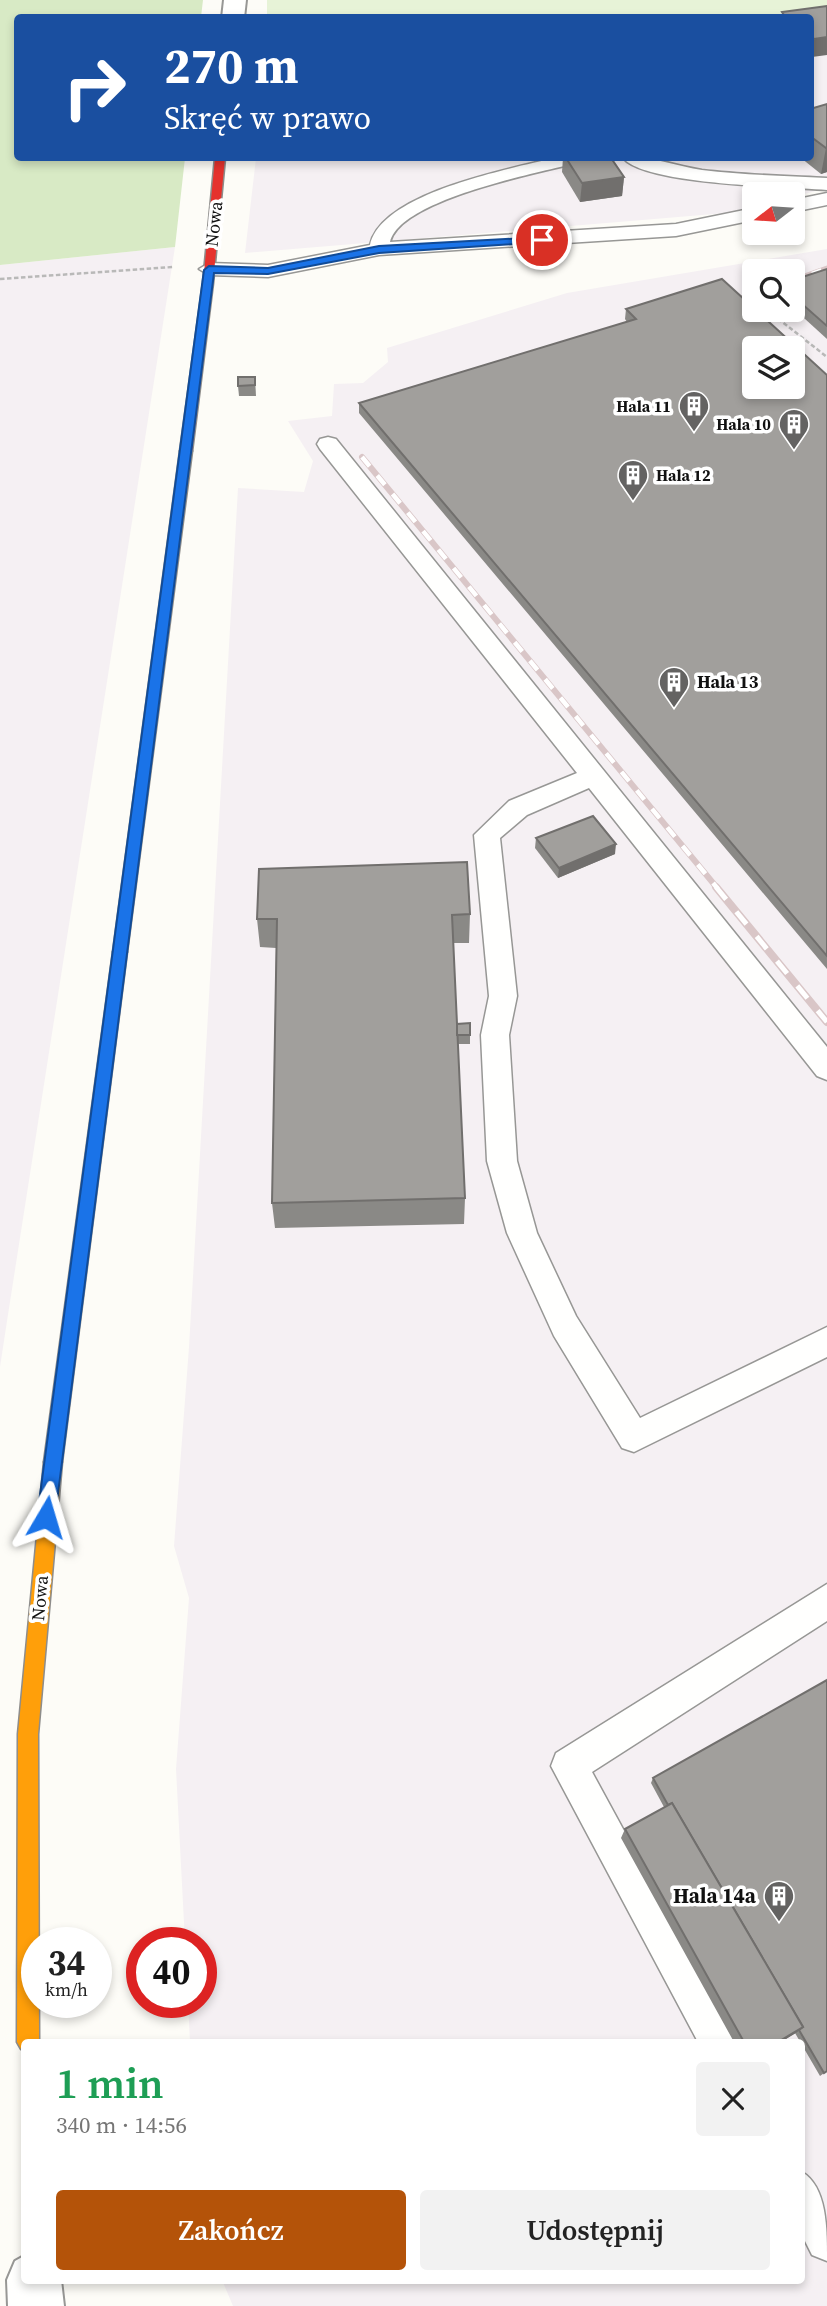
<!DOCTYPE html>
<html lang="pl">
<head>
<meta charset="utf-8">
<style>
	body { margin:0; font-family:"Source Serif 4",serif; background:#f2f2f2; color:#222; height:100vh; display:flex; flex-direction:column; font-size:26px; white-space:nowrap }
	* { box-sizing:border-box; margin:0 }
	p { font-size:23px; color:#767676 }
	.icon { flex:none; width:38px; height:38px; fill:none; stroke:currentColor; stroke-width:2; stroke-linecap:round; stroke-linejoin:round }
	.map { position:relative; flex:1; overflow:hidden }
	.drawer { position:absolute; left:21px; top:2039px; width:784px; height:245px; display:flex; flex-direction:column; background:#fff; border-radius:7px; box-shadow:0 4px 10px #0003 }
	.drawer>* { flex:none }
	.banner { position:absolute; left:14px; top:14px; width:800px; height:147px; border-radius:7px; box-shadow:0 4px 10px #0003; background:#1a4fa0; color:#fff; overflow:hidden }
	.needle { width:46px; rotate:253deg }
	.buttons { position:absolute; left:742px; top:182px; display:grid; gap:14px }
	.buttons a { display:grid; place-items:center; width:63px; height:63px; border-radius:7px; background:#fff; box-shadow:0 4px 10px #0003; font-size:35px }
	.speed { position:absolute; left:21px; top:1927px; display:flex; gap:14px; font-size:35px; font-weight:700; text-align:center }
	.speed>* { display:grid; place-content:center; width:91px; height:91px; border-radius:50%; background:#fff; box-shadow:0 4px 10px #0003; line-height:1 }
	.speed small { font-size:18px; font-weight:400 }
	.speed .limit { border:10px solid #d22; background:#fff; color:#111 }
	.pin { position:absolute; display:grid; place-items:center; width:60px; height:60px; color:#fff; margin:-30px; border:4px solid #fff; border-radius:50%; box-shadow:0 2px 7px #0007 }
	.me { position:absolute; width:77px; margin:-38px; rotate:7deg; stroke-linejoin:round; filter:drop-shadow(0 0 5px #0008) }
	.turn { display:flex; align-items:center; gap:24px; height:147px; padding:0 35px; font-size:32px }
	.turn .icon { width:91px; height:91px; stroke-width:2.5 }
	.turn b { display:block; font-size:49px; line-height:60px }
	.round { display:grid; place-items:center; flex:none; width:74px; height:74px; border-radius:7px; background:#f2f2f2 }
	.head { display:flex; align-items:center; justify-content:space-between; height:119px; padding:0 35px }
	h1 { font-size:42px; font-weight:600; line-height:52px; color:#1e9e55 }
	.primary-button { display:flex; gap:14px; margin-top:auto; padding:14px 35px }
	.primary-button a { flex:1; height:80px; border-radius:7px; background:#b45309; color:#fff; font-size:28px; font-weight:600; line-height:80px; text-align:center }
	.primary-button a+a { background:#f2f2f2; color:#222 }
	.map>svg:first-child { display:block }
	.industrial { fill:#f5f0f3; fill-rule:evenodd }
	.green { fill:#e7f3d7 }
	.forest { fill:#d8eac5 }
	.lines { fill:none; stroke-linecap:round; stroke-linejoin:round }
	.lane-casing { stroke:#979795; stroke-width:3 }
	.street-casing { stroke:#979795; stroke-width:4 }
	.fast-casing { stroke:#8e8d8b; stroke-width:3 }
	.slow-casing { stroke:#8e8d8b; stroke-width:3 }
	.jam-casing { stroke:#8e8d8b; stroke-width:3 }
	.path { stroke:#b9b9b8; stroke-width:2.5; stroke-dasharray:4.5 2.5; stroke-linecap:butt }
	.lane { fill:#fffffe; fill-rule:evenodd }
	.street { fill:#fffffe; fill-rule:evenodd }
	.fast { fill:#30b455; fill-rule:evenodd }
	.slow { fill:#ff9f0a; fill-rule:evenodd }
	.jam { fill:#e5322d; fill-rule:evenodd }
	.rail-far2-casing { stroke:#d9c6c7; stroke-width:5 }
	.rail-far1-casing { stroke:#d9c6c7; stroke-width:6 }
	.rail-casing { stroke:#d9c6c7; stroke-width:8 }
	.rail-far2 { stroke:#fff; stroke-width:3.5; stroke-dasharray:10; stroke-linecap:butt }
	.rail-far1 { stroke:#fff; stroke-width:4.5; stroke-dasharray:12; stroke-linecap:butt }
	.rail { stroke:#fff; stroke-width:5; stroke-dasharray:16; stroke-linecap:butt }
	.wall { fill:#8a8986 }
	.shaded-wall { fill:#716f6d }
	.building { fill:#a19f9c; stroke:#716f6d; stroke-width:2; fill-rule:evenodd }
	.route { fill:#1a73e8; stroke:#114b97; stroke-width:2 }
	.labels { text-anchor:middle; stroke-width:7; stroke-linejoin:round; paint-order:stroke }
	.far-poi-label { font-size:16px; font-weight:bold; fill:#111; stroke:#fff; text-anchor:end }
	.street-label { font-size:18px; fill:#111; stroke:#fff }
	.poi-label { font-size:18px; font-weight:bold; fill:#111; stroke:#fff; text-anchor:start }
	.near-poi-label { font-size:21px; font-weight:bold; fill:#111; stroke:#fff; text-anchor:end }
</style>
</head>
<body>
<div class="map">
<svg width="827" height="2306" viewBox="0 0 827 2306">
	<rect width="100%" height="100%" fill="#fdfcf7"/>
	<g class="industrial">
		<path d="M827,8V188L793,197V194H754V207L726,213L245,253L256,158H810V18L746,17Z"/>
		<path d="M175,247L7,1321L0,1367V265Z"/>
		<path d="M827,249V2306H233L222,2280H802V2042H190L188,2002H201V1942H185L176,1769L189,1598L174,1546L189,1347L238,488L304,492L313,461L288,421L332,416L334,384L363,383L388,362L387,348L567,293ZM754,271H793V310H754ZM754,348H793V387H754Z"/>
	</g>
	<path class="green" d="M267,0H827V8L746,18L267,17Z"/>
	<path class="forest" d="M0,0H203L201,17L18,18V158H185L175,247L0,265Z"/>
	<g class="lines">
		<g class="lane-casing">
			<g id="lane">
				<path d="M554,158H584L582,162C541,172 400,199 390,242L676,224L754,208V220L676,236L379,255L268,277L209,275L199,269L209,263L268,265L370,245C381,193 509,169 554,158Z"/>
				<path d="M623,158C650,155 675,166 702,170C744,175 786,176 827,178V190C789,187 645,185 623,158Z"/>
				<path d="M827,193V205L793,212V200Z"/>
				<path d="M328,437L336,439L827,1047V1080L817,1076L589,788L527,815L500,838L517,996L509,1035L517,1161L537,1233L576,1316L640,1418L827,1327V1357L634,1452L622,1448L554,1336L507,1233L487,1161L481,1035L489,996L474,835L509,801L577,773L320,449L317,444L320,439Z"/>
				<path d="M827,1584V1621L592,1772L739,2042H698L551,1766L556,1753Z"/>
				<path d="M802,2172C827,2187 827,2228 827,2261L812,2255L802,2235Z"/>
			</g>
		</g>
		<g class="street-casing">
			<g id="street">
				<path d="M224,0H246L244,18H222Z"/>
				<path d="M24,2256V2280H61L64,2306H8L7,2280L15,2261Z"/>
			</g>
		</g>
		<g class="fast-casing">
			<path id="fast" d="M120,946L127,952L62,1462L59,1468L53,1470L47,1468L44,1462L113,952Z"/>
		</g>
		<g class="slow-casing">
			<g id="slow">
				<path d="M186,447L192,451L127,952L120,958L113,952L180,451Z"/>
				<path d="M53,1454L59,1456L62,1462L38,1734L39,2042H24V2051L21,2049L17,2042L18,1734L44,1462L47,1456Z"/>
			</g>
		</g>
		<g class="jam-casing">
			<path id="jam" d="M215,158H225L213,283L192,451L186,455L180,451L203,283Z"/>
		</g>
		<g class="path">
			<path d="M0,279L173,267"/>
			<path d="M767,310L827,357"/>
		</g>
		<use href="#lane" class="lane"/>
		<use href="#street" class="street"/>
		<use href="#fast" class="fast"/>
		<use href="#slow" class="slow"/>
		<use href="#jam" class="jam"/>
		<g class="rail-far2-casing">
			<g id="rail-far2">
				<path d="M793,280L827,268"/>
				<path d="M725,305L754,293"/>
			</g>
		</g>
		<g class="rail-far1-casing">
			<path id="rail-far1" d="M362,457L718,889"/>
		</g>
		<g class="rail-casing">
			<path id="rail" d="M716,887L827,1022"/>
		</g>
		<use href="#rail-far2" class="rail-far2"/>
		<use href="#rail-far1" class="rail-far1"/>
		<use href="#rail" class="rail"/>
	</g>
	<g class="wall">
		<path d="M827,104V172L821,174L801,158H810V109Z"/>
		<path d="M563,158H611L624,177L622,196L580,202L562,172Z"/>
		<path d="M827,269V339L793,308V280Z"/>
		<path d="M626,309L827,375V969L359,413V403L627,322L625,319Z"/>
		<path d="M255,377L256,396H239L238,386Z"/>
		<path d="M536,838L615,854L558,878L535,848Z"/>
		<path d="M470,914L469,943H453L457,1024L470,1035V1044H458L465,1198L464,1224L275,1228L272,1203L276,948L260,947L257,919Z"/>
		<path d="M653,1778L827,2071L820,2076L795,2033L781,2042H734L621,1838L625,1829L664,1807L651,1783Z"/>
	</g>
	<g class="shaded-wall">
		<path d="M827,37V55L812,57L810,65V40Z"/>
		<path d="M826,148H827V172L821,174Z"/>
		<path d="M624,177L622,196L580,202L582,183Z"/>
		<path d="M616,844L615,854L558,878L559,868Z"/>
		<path d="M803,2027L796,2033L781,2042H778Z"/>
	</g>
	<g class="building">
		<path d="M827,6V37L814,39L810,35V18H786L782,12Z"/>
		<path d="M827,104V148H826L810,136V109Z"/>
		<path d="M566,158H611L624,177L582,183Z"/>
		<path d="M827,269V326L793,296V280Z"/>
		<path d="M722,279L827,375V956L359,403L636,319L626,309ZM754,348H793V387H754Z"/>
		<path d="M238,377H255V385L238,386Z"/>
		<path d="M593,816L616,844L559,868L536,838Z"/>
		<path d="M467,862L470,914L452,915L465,1198L272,1203L277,919H257L259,869Z"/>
		<path d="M470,1023V1035H457V1024Z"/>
		<path d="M827,1680V2071L824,2073L799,2030L803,2027L672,1803L668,1805L653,1778Z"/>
		<path d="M672,1803L803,2027L778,2042H744L625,1829Z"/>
	</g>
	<path class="route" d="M542,237L547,240L545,242L379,253L268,274L214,273L55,1517L53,1523L46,1526L40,1523L37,1517L204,270L209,266L268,268L379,246Z"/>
	<defs>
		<g id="building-pin" transform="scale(1.575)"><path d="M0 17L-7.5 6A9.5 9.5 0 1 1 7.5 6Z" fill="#646362" stroke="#fff"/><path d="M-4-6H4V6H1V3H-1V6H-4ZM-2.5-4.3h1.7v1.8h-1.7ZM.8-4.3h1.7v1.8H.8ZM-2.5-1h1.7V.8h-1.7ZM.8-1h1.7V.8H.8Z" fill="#fff"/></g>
	</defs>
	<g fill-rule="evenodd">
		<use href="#building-pin" x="694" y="406"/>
		<use href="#building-pin" x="794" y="424"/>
		<use href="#building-pin" x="633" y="475"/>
		<use href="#building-pin" x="674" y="682"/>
		<use href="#building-pin" x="779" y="1896"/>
	</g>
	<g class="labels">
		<g class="far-poi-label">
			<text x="671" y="412">Hala 11</text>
			<text x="771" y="430">Hala 10</text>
			<text x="656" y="481" text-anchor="start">Hala 12</text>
		</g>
		<g class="street-label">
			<text transform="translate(214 224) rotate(-84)" y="6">Nowa</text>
			<text transform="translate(40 1598) rotate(-85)" y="6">Nowa</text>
		</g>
		<g class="poi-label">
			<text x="697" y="688">Hala 13</text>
		</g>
		<g class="near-poi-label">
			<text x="756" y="1903">Hala 14a</text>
		</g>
	</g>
</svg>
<div class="buttons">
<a><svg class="needle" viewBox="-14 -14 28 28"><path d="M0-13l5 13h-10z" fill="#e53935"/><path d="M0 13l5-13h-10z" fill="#767676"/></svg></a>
<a><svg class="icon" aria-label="search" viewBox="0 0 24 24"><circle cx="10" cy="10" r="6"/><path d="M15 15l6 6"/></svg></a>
<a><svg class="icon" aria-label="layers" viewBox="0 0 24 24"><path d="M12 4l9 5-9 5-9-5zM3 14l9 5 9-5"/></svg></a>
</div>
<div class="speed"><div>34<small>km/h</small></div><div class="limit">40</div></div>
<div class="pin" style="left:542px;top:240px;background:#d93025"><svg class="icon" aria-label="arrive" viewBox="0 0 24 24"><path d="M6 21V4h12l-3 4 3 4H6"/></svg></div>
<svg class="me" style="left:46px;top:1517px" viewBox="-20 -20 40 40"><path d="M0-17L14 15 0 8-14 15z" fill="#1a73e8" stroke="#fff" stroke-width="4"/></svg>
<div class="banner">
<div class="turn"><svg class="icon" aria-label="right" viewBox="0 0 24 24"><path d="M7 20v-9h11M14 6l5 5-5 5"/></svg><div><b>270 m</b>Skręć w prawo</div></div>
</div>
<section class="drawer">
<div class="head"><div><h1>1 min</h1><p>340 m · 14:56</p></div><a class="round"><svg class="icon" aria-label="close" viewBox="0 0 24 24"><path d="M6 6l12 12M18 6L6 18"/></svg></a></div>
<div class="primary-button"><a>Zakończ</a><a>Udostępnij</a></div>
</section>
</div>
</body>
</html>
